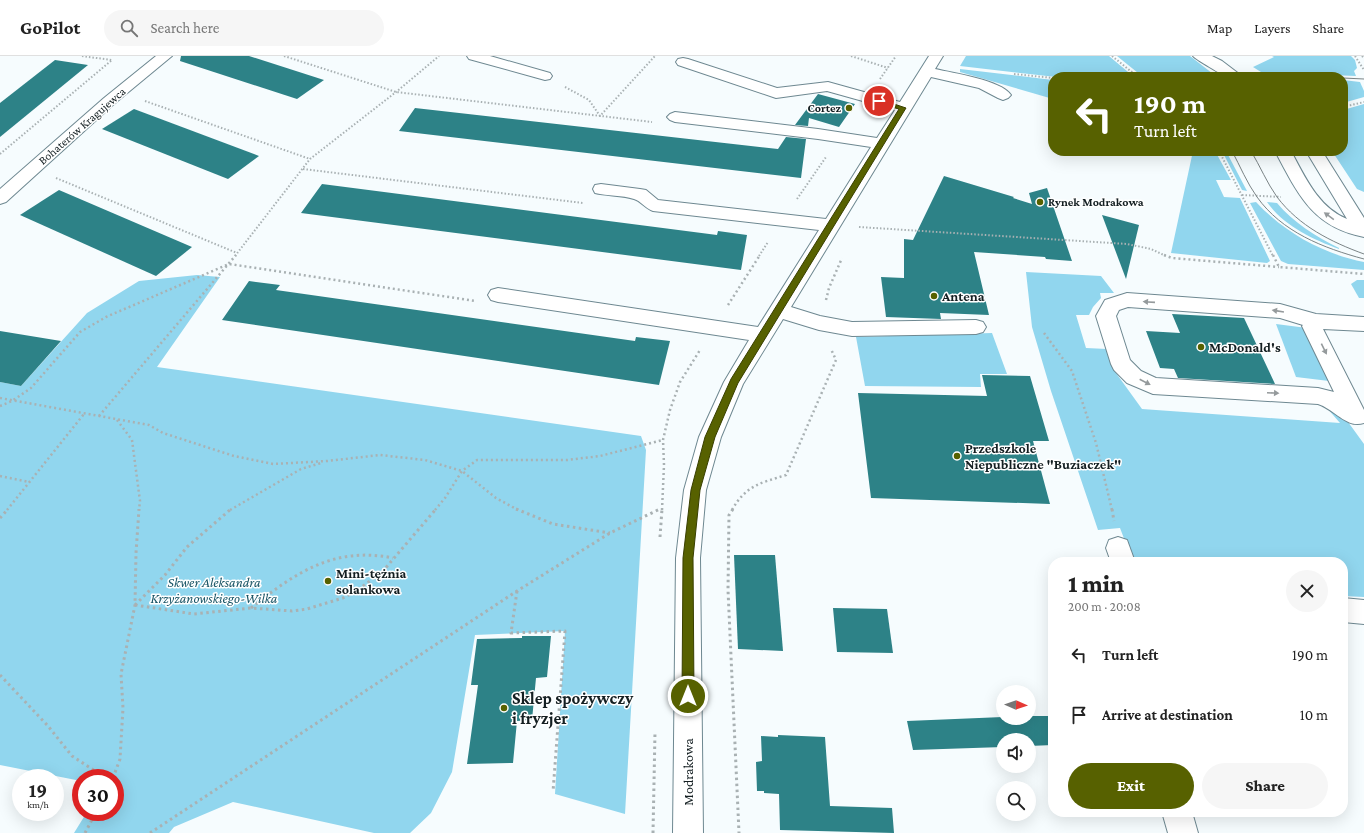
<!DOCTYPE html>
<html lang="en">
<head>
<meta charset="utf-8">
<style>
	body { margin:0; font-family:"Crimson Pro",serif; background:#f6f6f6; color:#222; height:100vh; display:flex; flex-direction:column; font-size:15px; white-space:nowrap }
	* { box-sizing:border-box; margin:0 }
	p { font-size:13px; color:#767676 }
	.icon { flex:none; width:22px; height:22px; fill:none; stroke:currentColor; stroke-width:2; stroke-linecap:round; stroke-linejoin:round }
	.map { position:relative; flex:1; overflow:hidden }
	.side { position:absolute; left:1048px; top:501px; width:300px; height:260px; display:flex; flex-direction:column; background:#fff; border-radius:16px; box-shadow:0 4px 16px #0002 }
	.side>* { flex:none }
	.banner { position:absolute; left:1048px; top:16px; width:300px; height:84px; border-radius:16px; box-shadow:0 4px 16px #0002; background:#576100; color:#fff; overflow:hidden }
	.needle { width:26px; rotate:92deg }
	.buttons { position:absolute; left:996px; top:629px; display:grid; gap:8px }
	.buttons a { display:grid; place-items:center; width:40px; height:40px; border-radius:50%; background:#fff; box-shadow:0 4px 16px #0002; font-size:20px }
	.speed { position:absolute; left:12px; top:713px; display:flex; gap:8px; font-size:20px; font-weight:700; text-align:center }
	.speed>* { display:grid; place-content:center; width:52px; height:52px; border-radius:50%; background:#fff; box-shadow:0 4px 16px #0002; line-height:1 }
	.speed small { font-size:10px; font-weight:400 }
	.speed .limit { border:6px solid #d22; background:#fff; color:#111 }
	.pin { position:absolute; display:grid; place-items:center; width:34px; height:34px; color:#fff; margin:-17px; border:2px solid #fff; border-radius:50%; box-shadow:0 1px 4px #0007 }
	.me { position:absolute; width:44px; margin:-22px; rotate:0deg; stroke-linejoin:round; filter:drop-shadow(0 0 3px #0008) }
	.turn { display:flex; align-items:center; gap:14px; height:84px; padding:0 20px; font-size:18px }
	.turn .icon { width:52px; height:52px; stroke-width:2.5 }
	.turn b { display:block; font-size:28px; line-height:34px }
	.round { display:grid; place-items:center; flex:none; width:42px; height:42px; border-radius:21px; background:#f6f6f6 }
	.head { display:flex; align-items:center; justify-content:space-between; height:68px; padding:0 20px }
	h1 { font-size:24px; font-weight:800; line-height:30px }
	.primary-button { display:flex; gap:8px; margin-top:auto; padding:8px 20px }
	.primary-button a { flex:1; height:46px; border-radius:24px; background:#576100; color:#fff; font-size:16px; font-weight:800; line-height:46px; text-align:center }
	.primary-button a+a { background:#f6f6f6; color:#222 }
	ul { padding:0; list-style:none }
	li { display:flex; align-items:center; gap:12px; height:60px; padding:0 20px }
	li div { flex:1 }
	li b { display:block; font-size:15px }
	li em { font-style:normal }
	header { display:flex; align-items:center; gap:24px; box-sizing:border-box; height:56px; padding:0 20px; background:#fff; border-bottom:1px solid #e0e0e0 }
	header strong { font-size:19px }
	nav { display:flex; gap:22px; margin-inline-start:auto; font-size:14px }
	.search { width:280px; height:36px; background:#f6f6f6; display:flex; align-items:center; gap:10px; box-sizing:border-box; padding:0 14px; border-radius:22px; color:#767676; font-size:15px }
	.map>svg:first-child { display:block }
	.green { fill:#91d6ee }
	.building { fill:#2d8287 }
	.lines { fill:none; stroke-linecap:round; stroke-linejoin:round }
	.minor-casing { stroke:#6e8891; stroke-width:2 }
	.path-far2 { stroke:#a9b1b3; stroke-width:2; stroke-dasharray:1.5 2; stroke-linecap:butt }
	.path-far1 { stroke:#a9b1b3; stroke-width:2.5; stroke-dasharray:2 3; stroke-linecap:butt }
	.path { stroke:#a9b1b3; stroke-width:3; stroke-dasharray:2.5 3.5; stroke-linecap:butt }
	.minor { fill:#fff; fill-rule:evenodd }
	.tram { stroke:#7b8486; stroke-width:1 }
	.oneway { fill:#959a9c }
	.route { fill:#576100; stroke:#393f00 }
	.poi-dot { fill:#576100; stroke:#fff; stroke-width:1.5 }
	.labels { text-anchor:middle; stroke-width:3; stroke-linejoin:round; paint-order:stroke }
	.far-poi-label { font-size:12px; font-weight:bold; fill:#141f22; stroke:#fff; text-anchor:end }
	.far-street-label { font-size:12px; fill:#141f22; stroke:#fff }
	.poi-label { font-size:14px; font-weight:bold; fill:#141f22; stroke:#fff; text-anchor:start }
	.park-label { font-size:14px; font-style:italic; fill:#185465; stroke:#fff }
	.street-label { font-size:14px; fill:#141f22; stroke:#fff }
	.near-poi-label { font-size:17px; font-weight:bold; fill:#141f22; stroke:#fff; text-anchor:start }
</style>
</head>
<body>
<header>
<strong>GoPilot</strong>
<div class="search"><svg class="icon" aria-label="search" viewBox="0 0 24 24"><circle cx="10" cy="10" r="6"/><path d="M15 15l6 6"/></svg>Search here</div>
<nav><a>Map</a><a>Layers</a><a>Share</a></nav>
</header>
<div class="map">
<svg width="1364" height="777" viewBox="0 0 1364 777">
	<rect width="100%" height="100%" fill="#f6fcfe"/>
	<g class="green">
		<path d="M966,0H1109L1134,21H1056L960,10Z"/>
		<path d="M1117,0H1190L1217,21H1143Z"/>
		<path d="M1272,0H1351L1355,4L1357,12L1354,15L1356,20L1261,16L1253,11L1274,1Z"/>
		<path d="M960,13L1053,24V43L960,16Z"/>
		<path d="M1343,24L1360,26L1364,35V41L1343,47Z"/>
		<path d="M1364,48V136L1357,133L1332,95H1343V54Z"/>
		<path d="M1193,95H1215L1231,124H1216L1224,141L1240,142L1270,205L1267,207L1171,197Z"/>
		<path d="M1222,95H1226L1247,135L1242,134Z"/>
		<path d="M1256,146C1285,177 1323,198 1364,206V214L1288,208L1281,205L1250,147Z"/>
		<path d="M1267,146L1277,147C1294,167 1315,180 1339,192V193C1312,183 1284,170 1267,146Z"/>
		<path d="M1026,216L1101,220L1114,237H1100L1101,242L1093,251L1089,259H1076L1086,292L1107,293L1116,317L1142,353L1340,367L1320,344L1343,359L1364,388V541L1343,540V506H1133L1120,472L1098,474L1051,335L1032,271Z"/>
		<path d="M197,219L220,221L157,311L641,380L646,394L625,758L555,738L565,575L475,579L452,716L431,757L410,777H374L233,746L174,771L169,777H74L87,756H115V722H81V725L0,709V326L21,330L87,257L139,225Z"/>
		<path d="M1357,224H1364V242H1359L1351,228Z"/>
		<path d="M1276,268L1307,272L1329,325L1296,321Z"/>
		<path d="M992,277L1007,318H980L981,331L865,330L856,281Z"/>
	</g>
	<g class="building">
		<path d="M181,0H249L324,24L297,43L180,5Z"/>
		<path d="M55,4L88,9L0,81V47Z"/>
		<path d="M818,38L855,48L839,71L809,62L808,70L795,69Z"/>
		<path d="M415,52L778,93L786,81L806,83L801,122L399,75Z"/>
		<path d="M134,53L259,100L228,123L102,73Z"/>
		<path d="M944,120L1014,141L1013,142L1032,148L1029,137L1047,132L1072,205L1046,203L1045,201L974,196L989,259L940,257L941,263L886,261L881,221L904,222V183L913,184Z"/>
		<path d="M322,128L717,179L718,175L747,179L741,214L301,157Z"/>
		<path d="M59,134L192,191L156,220L20,159Z"/>
		<path d="M1102,159L1139,169L1126,223Z"/>
		<path d="M249,225L280,229L276,234L635,285L636,281L670,285L659,329L222,264Z"/>
		<path d="M1172,258L1244,262L1275,328L1178,322L1174,313L1160,312L1146,275L1180,277Z"/>
		<path d="M0,275L61,285L21,330L0,326Z"/>
		<path d="M982,319L1030,320L1049,385H1033L1050,448L871,442L858,337L987,340Z"/>
		<path d="M734,499H775L783,595L738,593Z"/>
		<path d="M833,552L887,553L893,597L837,596Z"/>
		<path d="M522,580H551L547,621L536,622L532,664L517,665L513,707L467,708L478,629H471L477,583L522,582Z"/>
		<path d="M1029,660H1053V689L1029,690V684H1003V691L913,694L907,665L1003,661L1029,662Z"/>
		<path d="M778,679L825,681L830,750L892,752L894,777L780,774L779,738L764,737V735H757L756,706L762,705L761,680L778,681Z"/>
	</g>
	<g class="lines">
		<g class="minor-casing">
			<g id="minor">
				<path d="M156,0H172L114,48L6,146L0,148V133L104,42Z"/>
				<path d="M467,0H490L550,17L552,20L550,23L545,24L469,3Z"/>
				<path d="M929,0H943L935,13C953,17 1001,24 1011,39L1008,42L1003,44L998,42L979,32L931,21L791,251L820,260L852,266L976,264L983,266L986,271L983,276L976,278L852,280L819,274L783,263L743,328L721,381L706,434L700,502L703,777H673L676,502L684,434L699,381L724,326L749,284L498,246L491,244L488,239L491,234L498,232L758,271L819,174L653,155C645,152 641,145 634,143C622,139 608,140 595,137L593,133L595,129L601,128L640,133L646,134L658,144L826,163L871,91L818,83L675,66L670,64L667,61L670,58L675,56L818,73L877,82L895,54L827,35L776,42L678,9L676,6L678,3L683,2L688,3L777,32L828,26L900,46Z"/>
				<path d="M1193,0H1212L1222,5L1243,21C1238,21 1232,22 1228,21C1225,21 1194,2 1193,0Z"/>
				<path d="M1275,95H1291C1305,121 1318,151 1347,163L1306,95H1322L1364,162V181C1312,171 1298,138 1275,95Z"/>
				<path d="M1127,237L1280,248L1316,258L1364,261V275L1323,273L1364,354V367C1347,373 1334,353 1318,348L1153,338L1127,327L1114,314L1111,308L1096,260L1105,244ZM1128,251L1280,262L1303,269L1302,270L1334,336L1318,332L1156,322L1141,315L1130,304L1116,260L1119,254Z"/>
				<path d="M1118,481L1127,484L1135,506H1111L1106,492L1109,484Z"/>
				<path d="M1343,542L1364,544V568L1343,566Z"/>
				<path d="M1162,756H1192L1198,777H1168Z"/>
			</g>
		</g>
		<g class="path-far2">
			<path d="M284,0L396,36L652,66"/>
			<path d="M851,0L888,12"/>
			<path d="M1112,0L1138,21"/>
			<path d="M1355,0L1364,14"/>
			<path d="M1362,0L1364,2"/>
			<path d="M1014,18L1053,22"/>
			<path d="M880,23L896,0"/>
			<path d="M565,31L589,44L600,60L655,0"/>
			<path d="M145,45L310,103"/>
			<path d="M1343,51L1364,46"/>
			<path d="M1219,95L1273,200"/>
			<path d="M0,98L112,4L81,0"/>
			<path d="M303,113L583,147"/>
			<path d="M56,122L237,197"/>
			<path d="M1242,139L1281,141"/>
			<path d="M797,143L826,101"/>
			<path d="M859,171L1127,188L1151,193L1166,200"/>
			<path d="M235,200L310,103L396,36L439,0"/>
			<path d="M759,200L768,186"/>
		</g>
		<g class="path-far1">
			<path d="M1164,199L1172,202L1279,211"/>
			<path d="M1273,199L1279,211L1364,218"/>
			<path d="M826,244L829,232L842,202"/>
			<path d="M728,249L760,199"/>
			<path d="M1044,277L1072,315L1096,387L1112,454"/>
			<path d="M0,342L149,369L163,377L234,400L273,408L327,405L380,399L425,404L462,415L496,442L518,454"/>
			<path d="M0,350L12,345L31,332L80,276L106,261L229,208L475,245"/>
			<path d="M99,360L236,199"/>
			<path d="M117,364L132,384L140,445L139,454"/>
			<path d="M0,420L29,426"/>
			<path d="M7,454L84,358"/>
			<path d="M230,454L301,413L321,407"/>
			<path d="M435,454L445,442L462,415L477,404H567L600,400L663,384"/>
			<path d="M662,454L664,409L663,384L670,354L680,326L700,294"/>
			<path d="M732,454C746,429 761,427 786,419L836,304L831,293"/>
		</g>
		<g class="path">
			<path d="M516,453L553,468L610,477"/>
			<path d="M733,453L729,459L728,534L739,777"/>
			<path d="M1112,453L1114,465"/>
			<path d="M0,462L8,453"/>
			<path d="M660,481L662,453"/>
			<path d="M517,535L511,577L565,575L553,736"/>
			<path d="M135,549L194,558L251,552L292,555L307,553L343,542L358,534L383,515L436,453"/>
			<path d="M135,549L165,519L187,491L231,453"/>
			<path d="M251,552C295,517 334,490 393,502"/>
			<path d="M0,619L48,670L72,700L106,722"/>
			<path d="M113,722L120,703L123,652L121,618L135,549L136,497L139,453"/>
			<path d="M85,777L96,756"/>
			<path d="M150,777L517,535L610,477L660,453"/>
			<path d="M653,777L655,676"/>
		</g>
		<use href="#minor" class="minor"/>
		<g class="tram">
			<path d="M1241,21L1266,19L1326,21"/>
			<path d="M1343,22L1364,23"/>
			<path d="M1232,95C1240,110 1247,127 1257,141C1282,176 1323,192 1364,203"/>
			<path d="M1251,95C1260,110 1267,127 1277,141C1299,170 1331,186 1364,198"/>
		</g>
	</g>
	<defs><path id="oneway-solid" d="M-6-.8H1V-3.2L6.5 0L1 3.2V.8H-6Z"/></defs>
	<g class="oneway">
		<use href="#oneway-solid" transform="translate(1329 160) rotate(-144)"/>
		<use href="#oneway-solid" transform="translate(1149 246) rotate(-176)"/>
		<use href="#oneway-solid" transform="translate(1278 255) rotate(-171)"/>
		<use href="#oneway-solid" transform="translate(1324 293) rotate(64)"/>
		<use href="#oneway-solid" transform="translate(1145 326) rotate(27)"/>
		<use href="#oneway-solid" transform="translate(1273 337) rotate(3)"/>
	</g>
	<path class="route" d="M879,43L906,52L738,327L715,381L700,434L693,502L694,640L692,643L688,645L684,643L682,640L683,502L691,434L705,381L731,323L899,53L877,47L876,45Z"/>
	<g class="poi-dot">
		<circle cx="849" cy="52" r="4"/>
		<circle cx="1040" cy="146" r="4"/>
		<circle cx="934" cy="240" r="4"/>
		<circle cx="1201" cy="291" r="4"/>
		<circle cx="957" cy="400" r="4"/>
		<circle cx="328" cy="525" r="4"/>
		<circle cx="504" cy="652" r="4"/>
	</g>
	<g class="labels">
		<g class="far-poi-label">
			<text x="841" y="56">Cortez</text>
			<text x="1048" y="150" text-anchor="start">Rynek Modrakowa</text>
		</g>
		<g class="far-street-label">
			<text transform="translate(82 70) rotate(-41)" y="4">Bohaterów Kragujewca</text>
		</g>
		<g class="poi-label">
			<text x="942" y="245">Antena</text>
			<text x="1209" y="296">McDonald's</text>
			<text x="965" y="397">Przedszkole<tspan x="965" dy="16">Niepubliczne "Buziaczek"</tspan></text>
			<text x="336" y="522">Mini-tężnia<tspan x="336" dy="16">solankowa</tspan></text>
		</g>
		<g class="park-label">
			<text x="214" y="531">Skwer Aleksandra<tspan x="214" dy="16">Krzyżanowskiego-Wilka</tspan></text>
		</g>
		<g class="street-label">
			<text transform="translate(688 716) rotate(-90)" y="5">Modrakowa</text>
		</g>
		<g class="near-poi-label">
			<text x="512" y="648">Sklep spożywczy<tspan x="512" dy="20">i fryzjer</tspan></text>
		</g>
	</g>
</svg>
<div class="buttons">
<a><svg class="needle" viewBox="-14 -14 28 28"><path d="M0-13l5 13h-10z" fill="#e53935"/><path d="M0 13l5-13h-10z" fill="#767676"/></svg></a>
<a><svg class="icon" aria-label="sound" viewBox="0 0 24 24"><path d="M4 9h4l5-4v14l-5-4H4zM17 9q2 3 0 6"/></svg></a>
<a><svg class="icon" aria-label="search" viewBox="0 0 24 24"><circle cx="10" cy="10" r="6"/><path d="M15 15l6 6"/></svg></a>
</div>
<div class="speed"><div>19<small>km/h</small></div><div class="limit">30</div></div>
<div class="pin" style="left:879px;top:45px;background:#d93025"><svg class="icon" aria-label="arrive" viewBox="0 0 24 24"><path d="M6 21V4h12l-3 4 3 4H6"/></svg></div>
<svg class="me" style="left:688px;top:640px" viewBox="-20 -20 40 40"><circle r="17" fill="#576100" stroke="#fff" stroke-width="3"/><path d="M0-11L8 9 0 5-8 9z" fill="#fff"/></svg>
<div class="banner">
<div class="turn"><svg class="icon" aria-label="left" viewBox="0 0 24 24"><path d="M17 20v-9H6M10 6l-5 5 5 5"/></svg><div><b>190 m</b>Turn left</div></div>
</div>
<section class="side">
<div class="head"><div><h1>1 min</h1><p>200 m · 20:08</p></div><a class="round"><svg class="icon" aria-label="close" viewBox="0 0 24 24"><path d="M6 6l12 12M18 6L6 18"/></svg></a></div>
<ul>
<li><svg class="icon" aria-label="left" viewBox="0 0 24 24"><path d="M17 20v-9H6M10 6l-5 5 5 5"/></svg><div><b>Turn left</b></div><em>190 m</em></li>
<li><svg class="icon" aria-label="arrive" viewBox="0 0 24 24"><path d="M6 21V4h12l-3 4 3 4H6"/></svg><div><b>Arrive at destination</b></div><em>10 m</em></li>
</ul>
<div class="primary-button"><a>Exit</a><a>Share</a></div>
</section>
</div>
</body>
</html>
